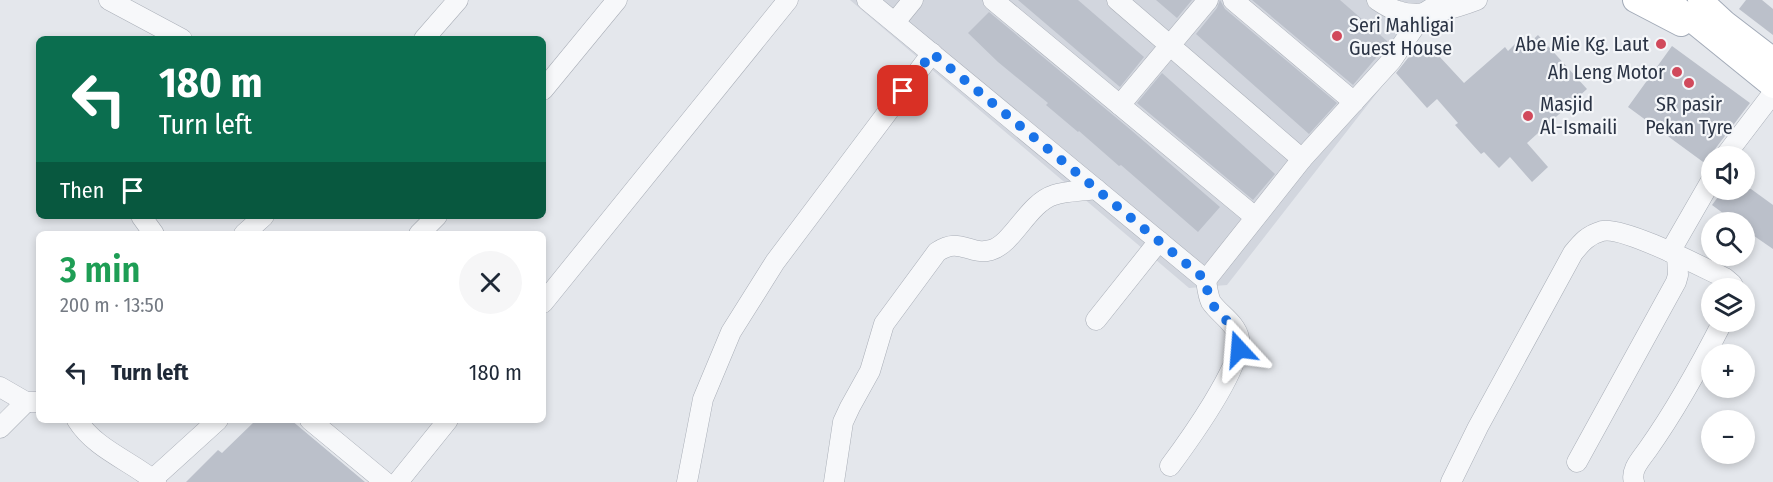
<!DOCTYPE html>
<html lang="en">
<head>
<meta charset="utf-8">
<style>
	body { margin:0; font-family:"Fira Sans Condensed",sans-serif; background:#f6f6f7; color:#1f2937; height:100vh; display:flex; flex-direction:column; font-size:22px; white-space:nowrap }
	* { box-sizing:border-box; margin:0 }
	p { font-size:20px; color:#747a83 }
	.icon { flex:none; width:33px; height:33px; fill:none; stroke:currentColor; stroke-width:2; stroke-linecap:round; stroke-linejoin:round }
	.map { position:relative; flex:1; overflow:hidden }
	.side { position:absolute; left:36px; top:231px; width:510px; height:192px; display:flex; flex-direction:column; background:#fff; border-radius:9px; box-shadow:0 3px 9px #0003 }
	.side>* { flex:none }
	.top-card { position:absolute; left:36px; top:36px; width:510px; height:183px; border-radius:9px; box-shadow:0 3px 9px #0003; background:#0b6e4f; color:#fff; overflow:hidden }
	.tools { position:absolute; left:1701px; top:146px; display:grid; gap:12px }
	.tools a { display:grid; place-items:center; width:54px; height:54px; border-radius:50%; background:#fff; box-shadow:0 3px 9px #0003; font-size:30px }
	.pin { position:absolute; display:grid; place-items:center; width:51px; height:51px; color:#fff; margin:-26px; border-radius:12px; box-shadow:0 3px 9px #0006 }
	.me { position:absolute; width:66px; margin:-33px; rotate:341deg; stroke-linejoin:round; filter:drop-shadow(0 0 4px #0008) }
	.turn { display:flex; align-items:center; gap:21px; height:126px; padding:0 24px; font-size:27px }
	.turn .icon { width:78px; height:78px; stroke-width:2.5 }
	.turn b { display:block; font-size:42px; line-height:51px }
	.then { display:flex; align-items:center; height:57px; padding:0 24px; background:#0003; gap:12px; font-size:22px }
	.round { display:grid; place-items:center; flex:none; width:63px; height:63px; border-radius:32px; background:#f6f6f7 }
	.head { display:flex; align-items:center; justify-content:space-between; height:102px; padding:0 24px }
	h1 { font-size:36px; font-weight:600; line-height:45px; color:#1e9e55 }
	ul { padding:0; list-style:none }
	li { display:flex; align-items:center; gap:18px; height:78px; padding:0 24px }
	li div { flex:1 }
	li b { display:block; font-size:22px }
	li em { font-style:normal }
	.map>svg:first-child { display:block }
	.built { fill:#d2d6de }
	.building { fill:#bbc0ca }
	.lines { fill:none; stroke-linecap:round; stroke-linejoin:round }
	.minor-casing { stroke:#a9aeb7; stroke-width:21 }
	.major-casing { stroke:#a3abb8; stroke-width:26 }
	.minor { stroke:#f7f8fa; stroke-width:20 }
	.major { stroke:#fff; stroke-width:24 }
	.route { stroke:#1a73e8; stroke-width:10; stroke-dasharray:0 18 }
	.poi-dot { fill:#d1495b; stroke:#f4f6f9; stroke-width:2 }
	.labels { text-anchor:middle; stroke-width:4.5; stroke-linejoin:round; paint-order:stroke }
	.poi-label { font-size:20px; fill:#2b3445; stroke:#f4f6f9; text-anchor:start }
</style>
</head>
<body>
<div class="map">
<svg width="1773" height="482" viewBox="0 0 1773 482">
	<rect width="100%" height="100%" fill="#e4e7ec"/>
	<path class="built" d="M850,0H1463L1429,26L1227,285L1189,288Z"/>
	<g class="building">
		<path d="M1018,0H1078L1144,57L1120,87Z"/>
		<path d="M1156,0H1192L1177,18Z"/>
		<path d="M1220,0L1225,9L1337,103L1309,134L1196,34L1217,8Z"/>
		<path d="M1252,0H1340L1387,41V45L1353,85Z"/>
		<path d="M1746,0H1762L1773,9V35L1739,9Z"/>
		<path d="M989,12L1131,130L1220,207L1198,232L1121,165L1119,166L1079,131L1078,132L1046,105L1048,103L998,62L968,33Z"/>
		<path d="M1538,35L1587,89L1527,143L1548,167L1532,182L1510,157L1499,168L1484,152L1481,154L1471,143L1455,125L1458,123L1437,99L1427,108L1396,73L1408,58L1426,42L1464,83L1505,47L1508,51L1520,39L1526,46Z"/>
		<path d="M1672,46L1750,103L1715,149L1713,156H1712L1710,167L1628,107Z"/>
		<path d="M1162,73L1275,174L1253,200L1137,103Z"/>
		<path d="M1724,189H1751L1773,205V249L1744,229V222H1735L1712,205Z"/>
		<path d="M256,420H291L365,482H186L218,450L222,453Z"/>
	</g>
	<g class="lines">
		<g class="minor-casing">
			<g id="minor">
				<path d="M109,0L182,39"/>
				<path d="M867,0L1206,280C1207,287 1208,296 1211,302C1219,314 1236,323 1239,338C1244,364 1187,443 1170,466"/>
				<path d="M993,0L1255,217"/>
				<path d="M1117,0L1302,159"/>
				<path d="M1233,0L1354,102"/>
				<path d="M1377,0C1383,4 1390,9 1398,11C1420,19 1456,8 1477,0"/>
				<path d="M895,22L913,0"/>
				<path d="M424,39L458,0"/>
				<path d="M543,90L617,0"/>
				<path d="M1120,105L1208,0"/>
				<path d="M1725,156L1773,93"/>
				<path d="M141,216L154,234"/>
				<path d="M244,234L264,216"/>
				<path d="M419,234L437,216"/>
				<path d="M1670,252L1712,179"/>
				<path d="M1206,280L1302,159L1391,61L1424,13L1445,0"/>
				<path d="M543,303L788,0"/>
				<path d="M1096,320L1159,241"/>
				<path d="M0,387L26,402H39"/>
				<path d="M77,420C95,449 131,461 156,482"/>
				<path d="M310,420L385,482"/>
				<path d="M0,428L26,402"/>
				<path d="M1577,462L1676,282L1678,275L1677,255"/>
				<path d="M153,479L218,420"/>
				<path d="M398,482L448,420"/>
				<path d="M687,482L703,399L731,332L775,262L932,53"/>
				<path d="M834,482L843,422L850,407L870,371L884,324L937,252C960,236 969,256 991,250C1013,244 1028,203 1054,195C1066,191 1082,191 1096,189"/>
				<path d="M1451,482L1478,427L1573,253C1582,242 1588,235 1602,231C1623,226 1702,267 1725,278L1732,284L1734,288"/>
				<path d="M1634,482C1630,470 1641,459 1648,449C1677,408 1700,366 1723,321"/>
			</g>
		</g>
		<g class="major-casing">
			<g id="major">
				<path d="M1635,0L1681,24"/>
				<path d="M1667,0L1773,86"/>
				<path d="M1700,0L1725,23L1773,60"/>
			</g>
		</g>
		<use href="#minor" class="minor"/>
		<use href="#major" class="major"/>
	</g>
	<g class="lines">
		<path class="route" d="M903,91L932,53L1206,280C1207,286 1207,294 1210,299C1219,321 1239,321 1239,349"/>
	</g>
	<g class="poi-dot">
		<circle cx="1337" cy="36" r="6"/>
		<circle cx="1661" cy="44" r="6"/>
		<circle cx="1677" cy="72" r="6"/>
		<circle cx="1689" cy="83" r="6"/>
		<circle cx="1528" cy="116" r="6"/>
	</g>
	<g class="labels">
		<g class="poi-label">
			<text x="1349" y="32">Seri Mahligai<tspan x="1349" dy="23">Guest House</tspan></text>
			<text x="1649" y="51" text-anchor="end">Abe Mie Kg. Laut</text>
			<text x="1665" y="79" text-anchor="end">Ah Leng Motor</text>
			<text x="1540" y="111">Masjid<tspan x="1540" dy="23">Al-Ismaili</tspan></text>
			<text x="1689" y="111" text-anchor="middle">SR pasir<tspan x="1689" dy="23">Pekan Tyre</tspan></text>
		</g>
	</g>
</svg>
<div class="tools">
<a><svg class="icon" aria-label="sound" viewBox="0 0 24 24"><path d="M4 9h4l5-4v14l-5-4H4zM17 9q2 3 0 6"/></svg></a>
<a><svg class="icon" aria-label="search" viewBox="0 0 24 24"><circle cx="10" cy="10" r="6"/><path d="M15 15l6 6"/></svg></a>
<a><svg class="icon" aria-label="layers" viewBox="0 0 24 24"><path d="M12 4l9 5-9 5-9-5zM3 14l9 5 9-5"/></svg></a>
<a>+</a>
<a>−</a>
</div>
<div class="pin" style="left:903px;top:91px;background:#d93025"><svg class="icon" aria-label="arrive" viewBox="0 0 24 24"><path d="M6 21V4h12l-3 4 3 4H6"/></svg></div>
<svg class="me" style="left:1239px;top:349px" viewBox="-20 -20 40 40"><path d="M0-17L14 15 0 8-14 15z" fill="#1a73e8" stroke="#fff" stroke-width="4"/></svg>
<div class="top-card">
<div class="turn"><svg class="icon" aria-label="left" viewBox="0 0 24 24"><path d="M17 20v-9H6M10 6l-5 5 5 5"/></svg><div><b>180 m</b>Turn left</div></div>
<div class="then">Then<svg class="icon" aria-label="arrive" viewBox="0 0 24 24"><path d="M6 21V4h12l-3 4 3 4H6"/></svg></div>
</div>
<section class="side">
<div class="head"><div><h1>3 min</h1><p>200 m · 13:50</p></div><a class="round"><svg class="icon" aria-label="close" viewBox="0 0 24 24"><path d="M6 6l12 12M18 6L6 18"/></svg></a></div>
<ul>
<li><svg class="icon" aria-label="left" viewBox="0 0 24 24"><path d="M17 20v-9H6M10 6l-5 5 5 5"/></svg><div><b>Turn left</b></div><em>180 m</em></li>
</ul>
</section>
</div>
</body>
</html>
